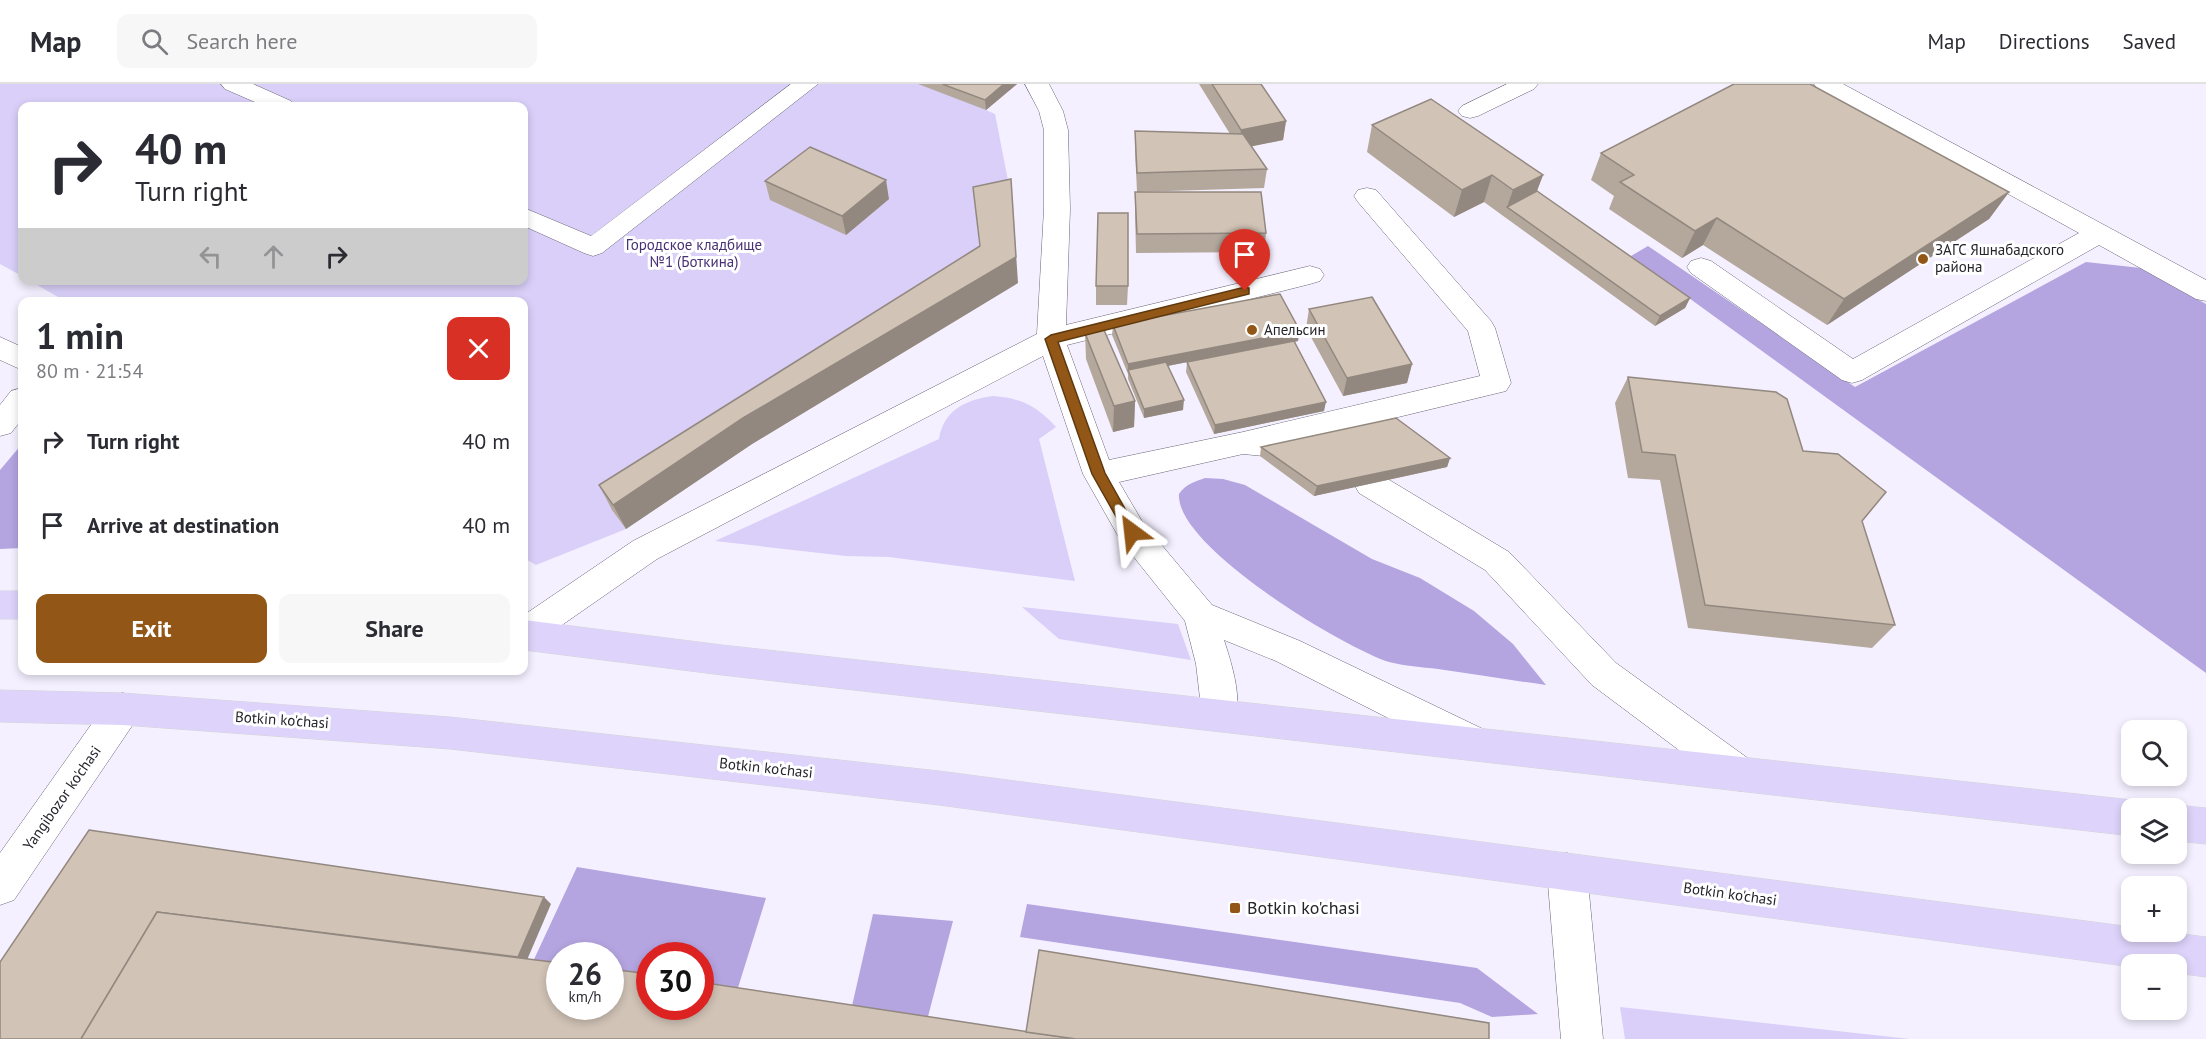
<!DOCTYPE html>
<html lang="en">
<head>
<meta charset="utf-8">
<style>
	body { margin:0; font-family:"PT Sans",sans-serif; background:#f7f7f7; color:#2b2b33; height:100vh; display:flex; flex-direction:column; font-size:22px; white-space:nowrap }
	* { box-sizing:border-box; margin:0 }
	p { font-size:20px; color:#7c7c81 }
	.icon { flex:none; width:33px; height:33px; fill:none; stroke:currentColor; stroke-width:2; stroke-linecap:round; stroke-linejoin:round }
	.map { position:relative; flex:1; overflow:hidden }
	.sheet { position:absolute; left:18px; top:213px; width:510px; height:378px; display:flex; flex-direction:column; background:#fff; border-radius:12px; box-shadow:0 3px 9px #0003 }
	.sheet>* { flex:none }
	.guide { position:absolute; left:18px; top:18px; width:510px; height:183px; border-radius:12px; box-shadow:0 3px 9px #0003; background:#fff; color:#2b2b33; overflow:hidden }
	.fabs { position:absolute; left:2121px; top:636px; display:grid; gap:12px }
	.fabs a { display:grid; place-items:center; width:66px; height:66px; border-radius:12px; background:#fff; box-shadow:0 3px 9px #0003; font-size:30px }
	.speed { position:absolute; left:546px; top:858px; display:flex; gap:12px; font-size:30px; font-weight:700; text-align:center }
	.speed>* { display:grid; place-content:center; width:78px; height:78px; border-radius:50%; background:#fff; box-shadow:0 3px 9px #0003; line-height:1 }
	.speed small { font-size:15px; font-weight:400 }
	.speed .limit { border:9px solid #d22; background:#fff; color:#111 }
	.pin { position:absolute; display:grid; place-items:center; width:51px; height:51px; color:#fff; margin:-62px -26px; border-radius:50% 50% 50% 0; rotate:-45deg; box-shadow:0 0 6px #0007 }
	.pin .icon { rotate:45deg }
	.me { position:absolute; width:66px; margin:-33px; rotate:330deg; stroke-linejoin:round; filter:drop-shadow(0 0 4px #0008) }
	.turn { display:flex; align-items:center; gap:21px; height:126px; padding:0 18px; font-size:27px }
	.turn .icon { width:78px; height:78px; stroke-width:2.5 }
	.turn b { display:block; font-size:42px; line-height:51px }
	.lanes { display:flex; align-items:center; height:57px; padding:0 18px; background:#0003; justify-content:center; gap:30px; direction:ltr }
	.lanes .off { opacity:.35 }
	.round { display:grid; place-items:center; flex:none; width:63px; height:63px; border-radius:12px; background:#f7f7f7 }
	.headline { display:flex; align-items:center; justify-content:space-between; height:102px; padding:0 18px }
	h1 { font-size:36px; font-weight:800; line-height:45px }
	.cta { display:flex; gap:12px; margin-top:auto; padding:12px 18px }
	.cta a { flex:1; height:69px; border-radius:12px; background:#925716; color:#fff; font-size:24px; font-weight:800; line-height:69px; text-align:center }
	.cta a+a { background:#f7f7f7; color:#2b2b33 }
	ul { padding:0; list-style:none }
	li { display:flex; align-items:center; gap:18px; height:84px; padding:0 18px }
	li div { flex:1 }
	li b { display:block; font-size:22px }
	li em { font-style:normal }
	header { display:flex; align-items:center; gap:36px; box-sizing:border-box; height:84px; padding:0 30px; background:#fff; border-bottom:2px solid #e1e1e2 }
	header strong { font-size:28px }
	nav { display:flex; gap:33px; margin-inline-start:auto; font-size:21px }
	.search { width:420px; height:54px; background:#f7f7f7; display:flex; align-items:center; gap:15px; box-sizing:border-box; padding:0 21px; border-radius:12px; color:#7c7c81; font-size:22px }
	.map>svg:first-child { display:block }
	.green { fill:#d9cff8 }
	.forest { fill:#b4a4e0 }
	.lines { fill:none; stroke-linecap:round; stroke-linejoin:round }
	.minor-casing { stroke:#6a6676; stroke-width:1 }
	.major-casing { stroke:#d4d3d5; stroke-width:1 }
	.minor { fill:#fff; fill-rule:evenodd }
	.major { fill:#ded4fb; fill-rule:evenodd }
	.wall { fill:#b4a89d }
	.shaded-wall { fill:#92887f }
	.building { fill:#d1c3b6; stroke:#92887f; stroke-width:1.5 }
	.route { fill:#925716; stroke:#5f390e; stroke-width:1.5 }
	.poi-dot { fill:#925716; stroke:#fff; stroke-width:2 }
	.labels { text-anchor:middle; stroke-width:6; stroke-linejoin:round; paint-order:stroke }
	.park-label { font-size:15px; fill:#483076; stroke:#fff }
	.poi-label { font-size:15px; fill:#27252c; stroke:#fff; text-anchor:start }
	.street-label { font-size:15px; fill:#27252c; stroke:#fff }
	.near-poi-label { font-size:18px; fill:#27252c; stroke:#fff; text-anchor:start }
</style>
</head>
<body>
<header>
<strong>Map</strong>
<div class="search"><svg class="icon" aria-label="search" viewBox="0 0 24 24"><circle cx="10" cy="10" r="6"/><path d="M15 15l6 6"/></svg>Search here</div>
<nav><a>Map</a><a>Directions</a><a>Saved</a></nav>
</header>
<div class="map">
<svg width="2206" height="955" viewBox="0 0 2206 955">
	<rect width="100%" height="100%" fill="#f4f0ff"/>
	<g class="green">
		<path d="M0,0H1017L986,26L995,30L1013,122L976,130L982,189L613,426L626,445L536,481L524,474V218H67L30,197L524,196V22H22V192L0,180Z"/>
		<path d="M993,312C1021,314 1037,322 1056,343L1039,355L1075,497L889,473L846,472L715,457L939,355C944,326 965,316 993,312Z"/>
		<path d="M1022,523L1178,540L1191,576L1059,555Z"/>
		<path d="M1620,923L1910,955H1625Z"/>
	</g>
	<g class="forest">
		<path d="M1648,162L1855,303L2086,178L2141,184L2206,220V589L1631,172Z"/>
		<path d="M22,360V464L0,465V386Z"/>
		<path d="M1205,394L1223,395L1245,401L1372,475L1420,494L1474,527L1513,560L1546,601C1510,596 1474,590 1438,585C1422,583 1404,582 1389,578C1342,563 1175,462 1179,410C1186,400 1194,398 1205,394Z"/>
		<path d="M577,783L766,814L736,910L701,906L700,872H650L649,899L611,894L610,872H560L559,888L530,884Z"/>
		<path d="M1027,820L1477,884L1538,930L1492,933L1460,919L1020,853Z"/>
		<path d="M873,830L953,837L925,944L849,935Z"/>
	</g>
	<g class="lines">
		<g class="minor-casing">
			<g id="minor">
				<path d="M221,0H253L291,17L295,22H264L225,5Z"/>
				<path d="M791,0H818L602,169L593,172L584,169L524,142V124L591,152Z"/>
				<path d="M1025,0H1049L1063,27L1068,46L1070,125L1066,241L1310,182L1320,185L1324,191L1320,197L1310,200L1067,261L1109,376L1243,348L1480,292L1468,247L1358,118L1354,112L1358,106L1367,104L1376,106L1491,237L1495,244L1511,299L1506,307L1278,362L1275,368L1264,372L1243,370L1119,398L1143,439L1212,521L1300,557L1487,647L1492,659L1487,671L1474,675L1461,671L1276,577L1224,556C1232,581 1244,618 1233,642L1220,647L1207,642L1202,631L1196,580L1185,537L1121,457L1083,390L1043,272L657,475L536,559L524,563V531L633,457L1037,250L1044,125V46L1039,27Z"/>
				<path d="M1507,0H1538L1534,5L1478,32L1470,34L1462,32L1458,27L1462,22Z"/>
				<path d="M1814,0H1843L2206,196V217L2196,215L2099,161L1862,296L1852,299L1842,296L1691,189L1687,183L1691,177L1701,174L1711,177L1853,275L2079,149L1818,5Z"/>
				<path d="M0,253L22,263V286L0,276Z"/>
				<path d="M22,304V335L11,349L0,352V321L11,307Z"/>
				<path d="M1370,388L1381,391L1509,468L1616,579L1753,678L1759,690L1753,702L1740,707L1727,702L1592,601L1485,486L1359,409L1354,400L1359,391Z"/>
				<path d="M123,609L136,614L141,625L136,636L14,816L0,821V769L110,614Z"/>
				<path d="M1567,769L1581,775L1587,788L1603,955H1561L1547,788L1553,775Z"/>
			</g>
		</g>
		<g class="major-casing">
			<g id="major">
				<rect x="0" y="507" width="22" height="28"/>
				<path d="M524,536L722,561L2132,716L2145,721L2147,724H2132V752L722,591L524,566Z"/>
				<path d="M0,606L123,609L450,633L939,687L2132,843V848H2168L2206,853V893L2176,889V880H2132V883L939,721L450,665L123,641L0,638Z"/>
				<path d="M2176,721L2206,724V760L2176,757V724H2167Z"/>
			</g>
		</g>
		<use href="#minor" class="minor"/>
		<use href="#major" class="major"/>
	</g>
	<g class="wall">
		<path d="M918,0H1017L986,26Z"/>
		<path d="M1199,0H1261L1286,37L1283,56L1251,62L1267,85L1264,104L1137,108L1135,66V47L1230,50Z"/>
		<path d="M1372,41L1543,91L1537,107L1690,214L1685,224L1655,242L1484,118L1454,133L1367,68Z"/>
		<path d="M1601,69L2009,108L1989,135L1827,241L1703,161L1682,174L1609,125L1614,112L1591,96Z"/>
		<path d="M765,97L889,115L846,151L770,116Z"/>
		<path d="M1135,108L1266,149L1264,168L1136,169L1135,128Z"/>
		<path d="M1018,199L752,360L626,445L612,426L599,401Z"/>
		<path d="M1096,202H1128L1127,221H1096Z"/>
		<path d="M1309,225L1412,280L1407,299L1343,312L1306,244Z"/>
		<path d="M1113,241L1298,257L1294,258L1324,327L1214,350L1186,288L1187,278L1168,282L1183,326L1144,334L1128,295V290L1112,251Z"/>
		<path d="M1085,249L1135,317L1134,343L1113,348L1086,275Z"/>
		<path d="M1628,293L1803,367L1862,437L1895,541L1872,564L1688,544L1660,396L1628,394L1615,319Z"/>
		<path d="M1261,363L1450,374L1447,383L1314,412L1260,372Z"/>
	</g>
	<g class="shaded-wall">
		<path d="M1004,0H1017L986,26L985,16Z"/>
		<path d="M1286,37L1283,56L1239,65L1241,46Z"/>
		<path d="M1492,91L1484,118L1454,133L1462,106Z"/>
		<path d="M1543,91L1533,117L1507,123L1513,106Z"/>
		<path d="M1011,95L1018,199L752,360L626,445L613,421L743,334L1016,173Z"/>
		<path d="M886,96L889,115L846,151L842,132Z"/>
		<path d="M2009,108L1989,135L1827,241L1844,215Z"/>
		<path d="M1717,134L1703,161L1682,174L1695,147Z"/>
		<path d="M1690,214L1685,224L1655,242L1660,232Z"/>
		<path d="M1300,247L1298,257L1130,289L1128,286V290V280Z"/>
		<path d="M1412,280L1407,299L1343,312L1347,294Z"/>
		<path d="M1184,316L1183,326L1144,334V325Z"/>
		<path d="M1135,317L1134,343L1113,348L1114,322Z"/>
		<path d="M1326,318L1324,327L1214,350L1215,341Z"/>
		<path d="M1450,374L1447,383L1314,412L1317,402Z"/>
		<path d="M544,813L551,820L518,897L510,891Z"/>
	</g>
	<g class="building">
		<path d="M942,0H1004L985,16Z"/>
		<path d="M1212,0H1261L1286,37L1241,46Z"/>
		<path d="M1734,0H1810L2009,108L1844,215L1717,134L1695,147L1620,98L1634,91L1601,69Z"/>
		<path d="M1431,15L1543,91L1513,106L1492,91L1462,106L1372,41Z"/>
		<path d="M1135,47L1243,50L1267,85L1137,89Z"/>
		<path d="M810,63L886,96L842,132L765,97Z"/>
		<path d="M1011,95L1016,173L743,334L613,421L599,401L980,162L973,103Z"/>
		<path d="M1537,107L1690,214L1660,232L1507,123Z"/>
		<path d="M1135,108H1261L1266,149L1137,150Z"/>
		<path d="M1098,129H1128V202H1096Z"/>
		<path d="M1280,210L1300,247L1128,280L1113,241Z"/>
		<path d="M1372,213L1412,280L1347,294L1309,225Z"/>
		<path d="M1104,246L1135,317L1114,322L1085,249Z"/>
		<path d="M1294,257L1326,318L1215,341L1187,278Z"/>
		<path d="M1166,278L1184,316L1144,325L1128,286Z"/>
		<path d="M1628,293L1776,308L1787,315L1803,367L1838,370L1886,408L1862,437L1895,541L1705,521L1675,371L1642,368Z"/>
		<path d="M1396,334L1450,374L1317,402L1261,363Z"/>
		<path d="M89,746L544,813L518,873L157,828L81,955H0V878Z"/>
		<path d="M157,828L560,879V922H610V885L650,890V922H700V898L1076,955H81Z"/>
		<path d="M1039,866L1489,939V955H1076L1026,948Z"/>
	</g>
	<path class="route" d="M1245,203L1249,204V210L1058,258L1105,389L1138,448L1136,452H1127L1092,390L1045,255L1051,251Z"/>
	<g class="poi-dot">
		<circle cx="1923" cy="175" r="6"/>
		<circle cx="1252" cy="246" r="6"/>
		<rect x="1229" y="818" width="12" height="12" rx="3"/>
	</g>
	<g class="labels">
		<g class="park-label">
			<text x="694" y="166">Городское кладбище<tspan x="694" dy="17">№1 (Боткина)</tspan></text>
		</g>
		<g class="poi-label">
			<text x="1935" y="171">ЗАГС Яшнабадского<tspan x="1935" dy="17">района</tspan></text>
			<text x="1264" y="251">Апельсин</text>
		</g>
		<g class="street-label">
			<text transform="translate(282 636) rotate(4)" y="5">Botkin ko'chasi</text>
			<text transform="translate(766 684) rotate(6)" y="5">Botkin ko'chasi</text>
			<text transform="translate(62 714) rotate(-55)" y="5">Yangibozor ko'chasi</text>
			<text transform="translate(1730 810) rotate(8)" y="5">Botkin ko'chasi</text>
		</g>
		<g class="near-poi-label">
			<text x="1247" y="830">Botkin ko'chasi</text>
		</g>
	</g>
</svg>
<div class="fabs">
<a><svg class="icon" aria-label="search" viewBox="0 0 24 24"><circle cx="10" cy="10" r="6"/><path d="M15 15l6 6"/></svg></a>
<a><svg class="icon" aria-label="layers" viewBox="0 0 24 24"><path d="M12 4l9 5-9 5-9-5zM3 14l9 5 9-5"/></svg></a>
<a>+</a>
<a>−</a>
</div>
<div class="speed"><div>26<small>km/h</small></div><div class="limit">30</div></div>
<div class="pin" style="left:1245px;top:207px;background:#d93025"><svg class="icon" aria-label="arrive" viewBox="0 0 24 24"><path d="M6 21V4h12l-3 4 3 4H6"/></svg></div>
<svg class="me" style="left:1132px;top:448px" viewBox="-20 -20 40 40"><path d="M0-17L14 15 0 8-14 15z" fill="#925716" stroke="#fff" stroke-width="4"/></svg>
<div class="guide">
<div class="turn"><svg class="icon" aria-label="right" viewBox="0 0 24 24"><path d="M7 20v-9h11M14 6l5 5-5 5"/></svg><div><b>40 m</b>Turn right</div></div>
<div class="lanes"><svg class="icon off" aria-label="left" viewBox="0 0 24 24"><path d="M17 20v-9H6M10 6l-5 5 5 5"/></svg><svg class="icon off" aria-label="ahead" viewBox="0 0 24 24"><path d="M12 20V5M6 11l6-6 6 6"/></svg><svg class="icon" aria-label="right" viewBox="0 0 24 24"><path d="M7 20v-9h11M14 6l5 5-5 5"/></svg></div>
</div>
<section class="sheet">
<div class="headline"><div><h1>1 min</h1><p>80 m · 21:54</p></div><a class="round" style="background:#d93025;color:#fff"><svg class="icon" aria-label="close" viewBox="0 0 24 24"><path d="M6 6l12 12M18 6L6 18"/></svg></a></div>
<ul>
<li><svg class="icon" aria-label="right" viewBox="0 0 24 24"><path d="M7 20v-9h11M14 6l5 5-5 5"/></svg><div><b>Turn right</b></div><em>40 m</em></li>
<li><svg class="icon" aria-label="arrive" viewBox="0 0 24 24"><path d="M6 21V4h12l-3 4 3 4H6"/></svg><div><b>Arrive at destination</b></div><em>40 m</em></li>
</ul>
<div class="cta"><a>Exit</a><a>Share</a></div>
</section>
</div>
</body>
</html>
